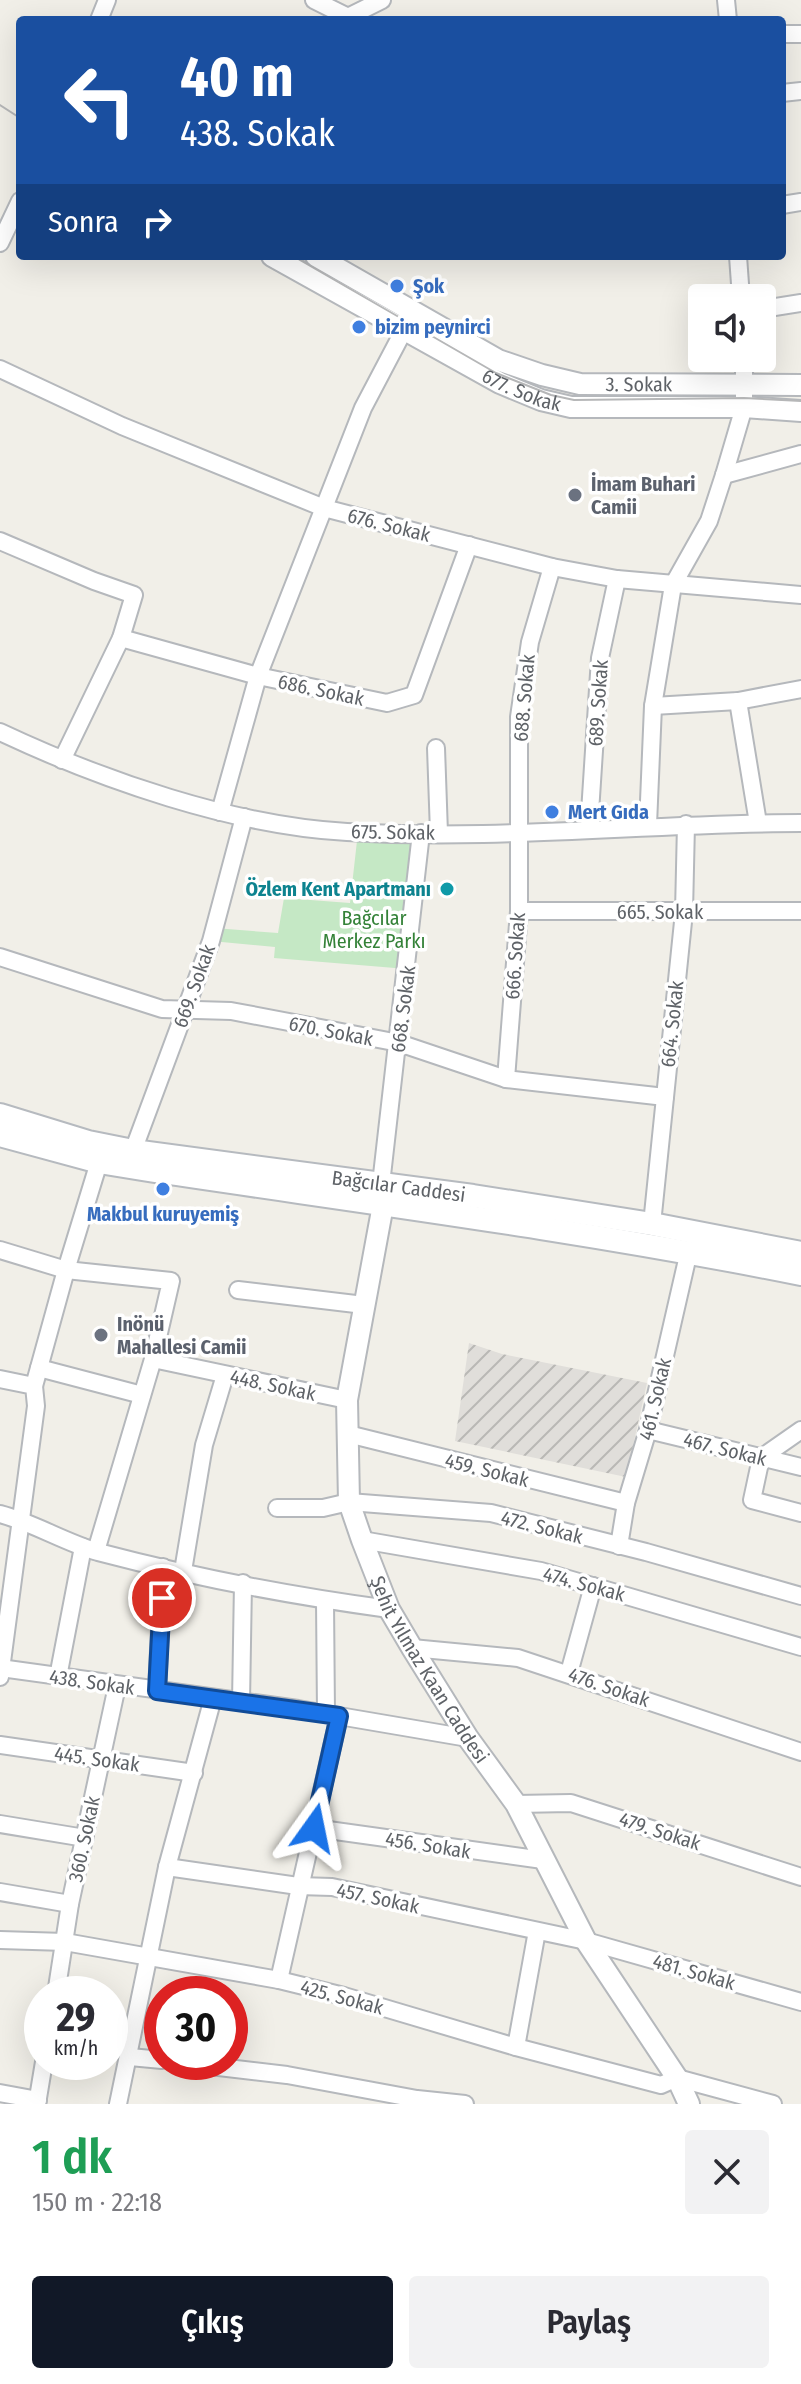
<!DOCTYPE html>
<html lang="tr">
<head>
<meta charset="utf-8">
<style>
	body { margin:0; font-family:"Fira Sans Condensed",sans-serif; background:#f2f2f3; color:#2b2b33; height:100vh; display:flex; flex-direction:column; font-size:30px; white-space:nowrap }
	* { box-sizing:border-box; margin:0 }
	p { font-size:26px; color:#7c7c81 }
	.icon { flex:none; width:44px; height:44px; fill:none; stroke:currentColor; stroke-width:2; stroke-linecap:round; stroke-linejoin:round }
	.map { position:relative; height:2104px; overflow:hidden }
	.side { display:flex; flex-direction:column; background:#fff; flex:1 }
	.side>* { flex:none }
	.top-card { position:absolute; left:16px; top:16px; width:770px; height:244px; border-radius:8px; box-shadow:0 8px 32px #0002; background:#1a4fa0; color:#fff; overflow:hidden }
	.buttons { position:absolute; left:688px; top:284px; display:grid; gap:16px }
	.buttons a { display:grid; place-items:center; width:88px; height:88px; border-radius:8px; background:#fff; box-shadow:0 8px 32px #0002; font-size:40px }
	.speed { position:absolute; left:24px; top:1976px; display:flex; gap:16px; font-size:40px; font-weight:700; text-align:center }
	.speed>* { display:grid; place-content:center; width:104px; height:104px; border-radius:50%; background:#fff; box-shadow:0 8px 32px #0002; line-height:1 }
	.speed small { font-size:20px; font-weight:400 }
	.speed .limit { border:12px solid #d22; background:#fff; color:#111 }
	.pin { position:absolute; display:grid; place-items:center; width:68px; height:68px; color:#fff; margin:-34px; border:4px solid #fff; border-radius:50%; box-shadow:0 2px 8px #0007 }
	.me { position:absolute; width:88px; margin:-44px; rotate:12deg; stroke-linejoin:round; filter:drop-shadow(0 0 6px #0008) }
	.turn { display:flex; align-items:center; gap:28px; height:168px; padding:0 32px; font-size:36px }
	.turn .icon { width:104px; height:104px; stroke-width:2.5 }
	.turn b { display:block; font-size:56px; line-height:68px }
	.then { display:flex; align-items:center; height:76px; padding:0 32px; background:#0003; gap:16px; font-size:30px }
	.round { display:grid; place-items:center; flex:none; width:84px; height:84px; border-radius:8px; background:#f2f2f3 }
	.overview { display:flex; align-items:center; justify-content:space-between; height:136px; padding:0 32px }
	h1 { font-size:48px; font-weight:600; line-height:60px; color:#1e9e55 }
	.cta { display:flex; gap:16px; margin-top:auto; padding:16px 32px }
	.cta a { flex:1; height:92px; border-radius:8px; background:#111827; color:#fff; font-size:32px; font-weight:600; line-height:92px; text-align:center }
	.cta a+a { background:#f2f2f3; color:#2b2b33 }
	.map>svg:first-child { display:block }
	.industrial { fill:url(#industrial-furrows) }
	.green { fill:#c5e8c5 }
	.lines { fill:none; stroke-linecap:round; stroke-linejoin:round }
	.minor-casing { stroke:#b5b8bc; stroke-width:20 }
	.tertiary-casing { stroke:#b5b8bc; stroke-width:24 }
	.secondary-casing { stroke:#b6babf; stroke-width:26 }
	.minor { stroke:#fff; stroke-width:16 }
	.tertiary { stroke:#fff; stroke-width:20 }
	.secondary { stroke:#fff; stroke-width:22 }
	.tram { stroke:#b6b7b8; stroke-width:2 }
	.route-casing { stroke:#114b97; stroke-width:20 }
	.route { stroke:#1a73e8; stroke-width:14 }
	.shop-dot { fill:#3f7fe0; stroke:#fff; stroke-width:3 }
	.worship-dot { fill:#6b7280; stroke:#fff; stroke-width:3 }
	.culture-dot { fill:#0f9aa8; stroke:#fff; stroke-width:3 }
	.labels { text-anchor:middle; stroke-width:7; stroke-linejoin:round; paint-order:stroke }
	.shop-label { font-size:20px; font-weight:bold; fill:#366cbe; stroke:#fff; text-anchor:start }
	.street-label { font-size:20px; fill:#5f6368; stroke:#fff }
	.worship-label { font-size:20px; font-weight:bold; fill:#5b616d; stroke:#fff; text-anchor:start }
	.culture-label { font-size:20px; font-weight:bold; fill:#0d838f; stroke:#fff; text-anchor:end }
	.park-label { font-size:20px; fill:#348238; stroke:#fff }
</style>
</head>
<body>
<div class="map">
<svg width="801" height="2104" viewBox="0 0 801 2104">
	<defs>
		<pattern id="industrial-furrows" width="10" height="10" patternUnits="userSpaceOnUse" patternTransform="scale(2)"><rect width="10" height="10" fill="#e0deda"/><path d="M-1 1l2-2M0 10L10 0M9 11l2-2" fill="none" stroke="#b9b8b5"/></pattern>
	</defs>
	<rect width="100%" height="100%" fill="#f1efe8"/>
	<path class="industrial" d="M469,1343L502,1354L647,1383L626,1477L455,1441Z"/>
	<path class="green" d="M358,832L421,833L407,969L274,958L275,947L211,941L214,928L278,933L284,898L350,903Z"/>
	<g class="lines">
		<g class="minor-casing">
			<g id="minor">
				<path d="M314,0L348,17L349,20"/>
				<path d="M726,0L728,20"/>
				<path d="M99,20L107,0"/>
				<path d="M351,20L348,17L382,0"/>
				<path d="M782,34H801"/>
				<path d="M782,93L801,91"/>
				<path d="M782,205L801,202"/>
				<path d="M0,243L20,201"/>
				<path d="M738,256L741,298"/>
				<path d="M762,309L801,303"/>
				<path d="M0,369L122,426L324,508L552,567L617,579L801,595"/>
				<path d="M724,475L801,454"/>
				<path d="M0,541L94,581L134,595L121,638L62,760"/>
				<path d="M121,638L258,676L387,703L414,695L469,545"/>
				<path d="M738,701L758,823"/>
				<path d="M653,706L738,701L801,689"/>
				<path d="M0,732C102,780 234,826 347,832C498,841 650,823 801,823"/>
				<path d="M436,748L439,833"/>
				<path d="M220,812L258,676L363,408L404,330"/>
				<path d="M648,825L653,706L673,585L709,521L724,475L744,407V358"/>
				<path d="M589,828L600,658L617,579"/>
				<path d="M519,911H801"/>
				<path d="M0,957L162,1009L231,1011L399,1043L506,1079L665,1097"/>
				<path d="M506,1079L519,911V717L530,642L552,567"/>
				<path d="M133,1151L211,941L244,817"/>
				<path d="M381,1184L421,833"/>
				<path d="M652,1224L684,912L686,824"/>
				<path d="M0,1250L66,1270L171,1281L153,1359L96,1551"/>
				<path d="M238,1290L364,1305"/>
				<path d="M153,1359L347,1400"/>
				<path d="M39,1368L142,1395"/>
				<path d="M0,1379L34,1386L36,1406L0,1677"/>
				<path d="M34,1386L66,1270L99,1162"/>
				<path d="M648,1430L801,1467"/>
				<path d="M801,1430L761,1458L752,1500L801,1513"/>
				<path d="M348,1434L626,1503"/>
				<path d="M277,1508H323L349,1502L491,1513L646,1552L801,1596"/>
				<path d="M0,1514C34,1523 64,1542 98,1552C193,1577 292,1596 389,1609"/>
				<path d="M362,1540L541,1571L801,1647"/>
				<path d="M619,1546L626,1503L648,1430L689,1251"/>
				<path d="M183,1571L204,1445L225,1375"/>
				<path d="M325,1601L326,1714"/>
				<path d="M412,1648L518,1658L801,1752"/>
				<path d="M0,1668L298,1709L468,1738"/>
				<path d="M569,1673L593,1586"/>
				<path d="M58,1677L83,1547"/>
				<path d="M157,1691L163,1567"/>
				<path d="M241,1702L243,1583"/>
				<path d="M0,1745L194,1773"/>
				<path d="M516,1804L571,1803L801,1877"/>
				<path d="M0,1824L85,1838"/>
				<path d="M314,1828L543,1860"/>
				<path d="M167,1867L298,1886L332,1887L586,1941L801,2002"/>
				<path d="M0,1892L70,1904"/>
				<path d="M0,1940L65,1942L279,1980L344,1996L516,2047L661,2085L677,2078L773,2104"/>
				<path d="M279,1980L339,1716"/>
				<path d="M56,1994L70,1904L117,1686"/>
				<path d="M516,2047L537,1931"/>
				<path d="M130,2057L162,2060"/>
				<path d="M176,2062L287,2075L417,2099L465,2104"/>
				<path d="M0,2093L38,2100"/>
				<path d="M37,2104L44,2062"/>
				<path d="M118,2104L167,1867L213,1698"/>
			</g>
		</g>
		<g class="tertiary-casing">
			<g id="tertiary">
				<path id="s1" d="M272,256L500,383L541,400L571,407H744L801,411"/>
				<path id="s2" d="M316,256L498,360L542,375L580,384L801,385"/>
				<path id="s3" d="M382,1188L383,1205L347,1400L349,1502L362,1540L389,1609L412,1648L468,1738L516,1804L586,1941L677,2078L689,2104"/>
			</g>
		</g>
		<g class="secondary-casing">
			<g id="secondary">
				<path id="s4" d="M0,1115L88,1142L133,1151L473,1196L652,1224L801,1253"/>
				<path d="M0,1135L99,1162L142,1169C362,1202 583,1230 801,1274"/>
			</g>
		</g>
		<use href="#minor" class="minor"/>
		<use href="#tertiary" class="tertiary"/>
		<use href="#secondary" class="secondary"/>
		<g class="tram">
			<path d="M0,105L20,118"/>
			<path d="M293,256L496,373L551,395L574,400L744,398L801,401"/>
		</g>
	</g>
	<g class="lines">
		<g class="route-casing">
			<path id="route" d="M162,1598L157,1691L339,1716L314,1828"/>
		</g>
		<use href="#route" class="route"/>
	</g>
	<g class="shop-dot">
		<circle cx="397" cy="286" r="8"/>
		<circle cx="359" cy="327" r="8"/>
		<circle cx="552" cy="812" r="8"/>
		<circle cx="163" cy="1189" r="8"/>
	</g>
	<g class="worship-dot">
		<circle cx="575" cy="495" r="8"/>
		<circle cx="101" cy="1335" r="8"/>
	</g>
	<circle class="culture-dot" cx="447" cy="889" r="8"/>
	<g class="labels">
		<g class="shop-label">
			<text x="413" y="293">Şok</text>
			<text x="375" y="334">bizim peynirci</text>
			<text x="568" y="819">Mert Gıda</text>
			<text x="163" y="1221" text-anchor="middle">Makbul kuruyemiş</text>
		</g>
		<g class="street-label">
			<text dy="7" stroke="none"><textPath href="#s2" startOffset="354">3. Sokak</textPath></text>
			<text dy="7" stroke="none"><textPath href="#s1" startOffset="284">677. Sokak</textPath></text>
			<text transform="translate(389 525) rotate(14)" y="7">676. Sokak</text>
			<text transform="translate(321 690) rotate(12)" y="7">686. Sokak</text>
			<text transform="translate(524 698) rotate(-85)" y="7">688. Sokak</text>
			<text transform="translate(598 703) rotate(-86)" y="7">689. Sokak</text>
			<text transform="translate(393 832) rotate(1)" y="7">675. Sokak</text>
			<text x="660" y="919">665. Sokak</text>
			<text transform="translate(515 956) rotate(-86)" y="7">666. Sokak</text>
			<text transform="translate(194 986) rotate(-70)" y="7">669. Sokak</text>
			<text transform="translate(403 1009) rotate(-83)" y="7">668. Sokak</text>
			<text transform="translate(672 1024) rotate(-84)" y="7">664. Sokak</text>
			<text transform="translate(331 1031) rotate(11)" y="7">670. Sokak</text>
			<text dy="7" stroke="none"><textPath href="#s4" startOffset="406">Bağcılar Caddesi</textPath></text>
			<text transform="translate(273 1385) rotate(12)" y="7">448. Sokak</text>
			<text transform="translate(655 1399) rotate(-77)" y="7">461. Sokak</text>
			<text transform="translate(725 1449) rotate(14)" y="7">467. Sokak</text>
			<text transform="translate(487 1470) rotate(14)" y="7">459. Sokak</text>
			<text transform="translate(542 1527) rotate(14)" y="7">472. Sokak</text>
			<text transform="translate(584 1584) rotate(15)" y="7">474. Sokak</text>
			<text dy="7" stroke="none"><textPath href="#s3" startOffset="504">Şehit Yılmaz Kaan Caddesi</textPath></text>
			<text transform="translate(92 1682) rotate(8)" y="7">438. Sokak</text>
			<text transform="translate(609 1687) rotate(19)" y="7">476. Sokak</text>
			<text transform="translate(97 1759) rotate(8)" y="7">445. Sokak</text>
			<text transform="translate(660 1831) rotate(18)" y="7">479. Sokak</text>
			<text transform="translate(84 1839) rotate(-78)" y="7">360. Sokak</text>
			<text transform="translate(428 1845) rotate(9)" y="7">456. Sokak</text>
			<text transform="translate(378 1898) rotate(12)" y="7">457. Sokak</text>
			<text transform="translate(694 1972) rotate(16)" y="7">481. Sokak</text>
			<text transform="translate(342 1997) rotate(15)" y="7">425. Sokak</text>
		</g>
		<g class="worship-label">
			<text x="591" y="491">İmam Buhari<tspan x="591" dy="23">Camii</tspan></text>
			<text x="117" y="1331">Inönü<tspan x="117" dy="23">Mahallesi Camii</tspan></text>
		</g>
		<g class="culture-label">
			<text x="431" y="896">Özlem Kent Apartmanı</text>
		</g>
		<g class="park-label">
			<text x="374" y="925">Bağcılar<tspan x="374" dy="23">Merkez Parkı</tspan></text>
		</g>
	</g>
</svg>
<div class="buttons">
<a><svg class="icon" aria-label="sound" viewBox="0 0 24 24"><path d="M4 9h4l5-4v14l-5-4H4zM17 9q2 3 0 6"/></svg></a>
</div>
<div class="speed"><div>29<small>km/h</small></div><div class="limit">30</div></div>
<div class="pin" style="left:162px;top:1598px;background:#d93025"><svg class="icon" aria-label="arrive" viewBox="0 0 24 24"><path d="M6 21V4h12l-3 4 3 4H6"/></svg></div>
<svg class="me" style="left:314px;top:1828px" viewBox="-20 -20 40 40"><path d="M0-17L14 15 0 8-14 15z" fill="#1a73e8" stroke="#fff" stroke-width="4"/></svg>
<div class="top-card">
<div class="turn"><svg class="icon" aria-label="left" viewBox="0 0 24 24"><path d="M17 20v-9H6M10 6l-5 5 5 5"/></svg><div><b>40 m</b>438. Sokak</div></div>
<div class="then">Sonra<svg class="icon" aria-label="right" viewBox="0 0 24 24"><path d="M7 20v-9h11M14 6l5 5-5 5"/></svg></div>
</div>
</div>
<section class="side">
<div class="overview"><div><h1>1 dk</h1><p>150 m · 22:18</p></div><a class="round"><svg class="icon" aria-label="close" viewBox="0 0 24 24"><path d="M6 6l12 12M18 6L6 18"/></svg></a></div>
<div class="cta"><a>Çıkış</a><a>Paylaş</a></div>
</section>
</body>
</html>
